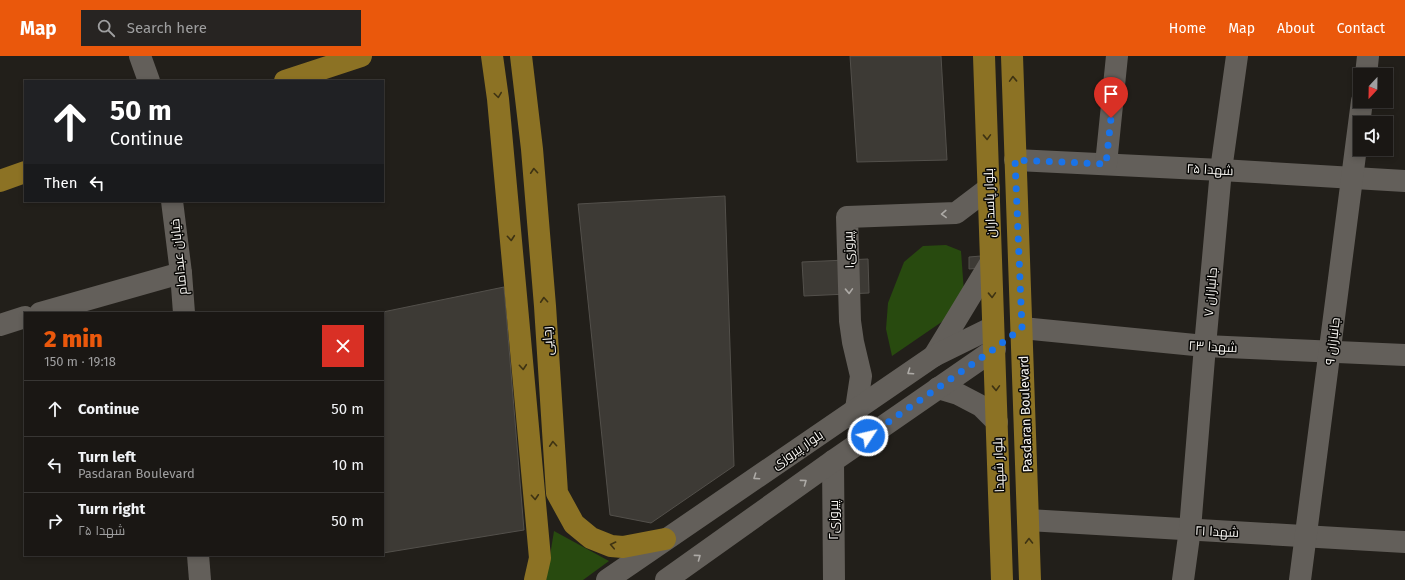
<!DOCTYPE html>
<html lang="en">
<head>
<meta charset="utf-8">
<style>
	body { margin:0; font-family:"Fira Sans",Cairo,sans-serif; background:#272422; color:#f1f3f6; height:100vh; display:flex; flex-direction:column; font-size:15px; white-space:nowrap }
	* { box-sizing:border-box; margin:0 }
	p { font-size:13px; color:#9f9fa0 }
	.icon { flex:none; width:22px; height:22px; fill:none; stroke:currentColor; stroke-width:2; stroke-linecap:round; stroke-linejoin:round }
	.map { position:relative; flex:1; overflow:hidden }
	.sheet { position:absolute; left:24px; top:256px; width:360px; height:244px; display:flex; flex-direction:column; background:#1a1714; border-radius:0px; box-shadow:0 2px 6px #0003,0 0 0 1px #383634 }
	.sheet>* { flex:none }
	.guide { position:absolute; left:24px; top:24px; width:360px; height:122px; border-radius:0px; box-shadow:0 2px 6px #0003,0 0 0 1px #383634; background:#202124; color:#fff; overflow:hidden }
	.needle { width:26px; rotate:202deg }
	.buttons { position:absolute; left:1353px; top:12px; display:grid; gap:8px }
	.buttons a { display:grid; place-items:center; width:40px; height:40px; border-radius:0px; background:#1a1714; box-shadow:0 2px 6px #0003,0 0 0 1px #383634; font-size:20px }
	.pin { position:absolute; display:grid; place-items:center; width:34px; height:34px; color:#fff; margin:-41px -17px; border-radius:50% 50% 50% 0; rotate:-45deg; box-shadow:0 0 4px #0007 }
	.pin .icon { rotate:45deg }
	.me { position:absolute; width:44px; margin:-22px; rotate:55deg; stroke-linejoin:round; filter:drop-shadow(0 0 3px #0008) }
	.turn { display:flex; align-items:center; gap:14px; height:84px; padding:0 20px; font-size:18px }
	.turn .icon { width:52px; height:52px; stroke-width:2.5 }
	.turn b { display:block; font-size:28px; line-height:34px }
	.then { display:flex; align-items:center; height:38px; padding:0 20px; background:#0003; gap:8px; font-size:15px }
	.round { display:grid; place-items:center; flex:none; width:42px; height:42px; border-radius:0px; background:#272422 }
	.headline { display:flex; align-items:center; justify-content:space-between; height:68px; padding:0 20px }
	h1 { font-size:24px; font-weight:800; line-height:30px; color:#ea580c }
	ul { padding:0; list-style:none }
	li { display:flex; align-items:center; gap:12px; height:56px; padding:0 20px; border-top:1px solid #383634 }
	li div { flex:1 }
	li b { display:block; font-size:15px }
	li em { font-style:normal }
	header { display:flex; align-items:center; gap:24px; box-sizing:border-box; height:56px; padding:0 20px; background:#ea580c; color:#fff }
	header strong { font-size:19px }
	nav { display:flex; gap:22px; margin-inline-start:auto; font-size:14px }
	.search { width:280px; height:36px; background:#272422; display:flex; align-items:center; gap:10px; box-sizing:border-box; padding:0 14px; border-radius:0px; color:#9f9fa0; font-size:15px }
	.map>svg:first-child { display:block }
	.green { fill:#284a0f }
	.building { fill:#3d3a35; stroke:#53504b }
	.lines { fill:none; stroke-linecap:round; stroke-linejoin:round }
	.minor { stroke:#635f5a; stroke-width:22 }
	.major { stroke:#8c7224; stroke-width:22 }
	.oneway { stroke:#3e3313 }
	.oneway2 { stroke:#adaaa6 }
	.route { stroke:#1a73e8; stroke-width:7; stroke-dasharray:0 12.6 }
	.labels { text-anchor:middle; stroke-width:3; stroke-linejoin:round; paint-order:stroke }
	.street-label { font-size:13px; fill:#f7f5f1; stroke:#0a0907 }
</style>
</head>
<body>
<header>
<strong>Map</strong>
<div class="search"><svg class="icon" aria-label="search" viewBox="0 0 24 24"><circle cx="10" cy="10" r="6"/><path d="M15 15l6 6"/></svg>Search here</div>
<nav><a>Home</a><a>Map</a><a>About</a><a>Contact</a></nav>
</header>
<div class="map">
<svg width="1405" height="524" viewBox="0 0 1405 524">
	<rect width="100%" height="100%" fill="#221f1a"/>
	<g class="green">
		<path d="M946,189L961,195L965,250L892,300L886,273L888,247L904,206L923,190Z"/>
		<path d="M554,475L609,505L583,524H546Z"/>
	</g>
	<g class="building">
		<path d="M850,0H941L947,104L857,106Z"/>
		<path d="M725,140L734,410L651,467L610,459L578,148Z"/>
		<path d="M981,200V212L969,213V201Z"/>
		<path d="M868,203L869,237L804,240L802,206Z"/>
		<path d="M504,231L524,474L383,497V257H378Z"/>
	</g>
	<g class="lines">
		<g class="minor">
			<path d="M140,0L149,25"/>
			<path d="M1366,19L1368,0"/>
			<path d="M1015,104L1221,114L1405,125"/>
			<path d="M1106,108L1117,0"/>
			<path d="M172,145L181,217L184,257"/>
			<path d="M40,257L181,217"/>
			<path d="M0,269L25,261"/>
			<path d="M1022,272L1205,290L1405,299"/>
			<path d="M934,300L991,206"/>
			<path d="M938,332L958,338L981,350L997,366"/>
			<path d="M856,353L861,320L853,286L850,265L847,161L956,157L989,132"/>
			<path d="M833,405L834,524"/>
			<path d="M1028,464L1405,486"/>
			<path d="M198,499L200,524"/>
			<path d="M607,524L934,300L993,271"/>
			<path d="M666,524L833,405L995,293"/>
			<path d="M1183,524L1190,473L1205,290L1221,114L1237,0"/>
			<path d="M1300,524L1362,45"/>
		</g>
		<g class="major">
			<path d="M492,0L498,43L540,502L535,524"/>
			<path d="M521,0L532,93L545,250L557,437L574,468L591,482L611,490L623,491L665,483"/>
			<path d="M984,0L1002,524"/>
			<path d="M1012,0L1030,524"/>
			<path d="M285,25L361,0"/>
			<path d="M0,125L25,116"/>
		</g>
	</g>
	<defs><path id="oneway-chevron" d="M-2-3.5L2.5 0L-2 3.5" fill="none" stroke-width="1.6" stroke-linecap="round" stroke-linejoin="round"/></defs>
	<g class="oneway">
		<use href="#oneway-chevron" transform="translate(1013 23) rotate(-92)"/>
		<use href="#oneway-chevron" transform="translate(498 39) rotate(82)"/>
		<use href="#oneway-chevron" transform="translate(987 81) rotate(88)"/>
		<use href="#oneway-chevron" transform="translate(534 115) rotate(-94)"/>
		<use href="#oneway-chevron" transform="translate(511 182) rotate(85)"/>
		<use href="#oneway-chevron" transform="translate(992 239) rotate(88)"/>
		<use href="#oneway-chevron" transform="translate(544 244) rotate(-94)"/>
		<use href="#oneway-chevron" transform="translate(523 311) rotate(85)"/>
		<use href="#oneway-chevron" transform="translate(996 332) rotate(88)"/>
		<use href="#oneway-chevron" transform="translate(553 388) rotate(-94)"/>
		<use href="#oneway-chevron" transform="translate(535 441) rotate(86)"/>
		<use href="#oneway-chevron" transform="translate(1029 485) rotate(-91)"/>
		<use href="#oneway-chevron" transform="translate(613 489) rotate(-168)"/>
	</g>
	<g class="oneway2">
		<use href="#oneway-chevron" transform="translate(944 158) rotate(178)"/>
		<use href="#oneway-chevron" transform="translate(849 235) rotate(88)"/>
		<use href="#oneway-chevron" transform="translate(910 316) rotate(146)"/>
		<use href="#oneway-chevron" transform="translate(756 421) rotate(146)"/>
		<use href="#oneway-chevron" transform="translate(804 426) rotate(-36)"/>
		<use href="#oneway-chevron" transform="translate(698 501) rotate(-36)"/>
	</g>
	<g class="lines">
		<path class="route" d="M868,380L994,293L1022,272L1015,104L1106,108L1111,62"/>
	</g>
	<g class="labels">
		<g class="street-label">
			<text transform="translate(1210 113) rotate(3)" y="5">شهدا ۲۵</text>
			<text transform="translate(989 147) rotate(-92)" y="5">بلوار پاسداران</text>
			<text transform="translate(848 194) rotate(-92)" y="5">پیروزی۱</text>
			<text transform="translate(178 201) rotate(-96)" y="5">خیابان عبدامام</text>
			<text transform="translate(1210 236) rotate(-85)" y="5">جانبازان ۷</text>
			<text transform="translate(547 285) rotate(-94)" y="5">رجایی</text>
			<text transform="translate(1332 285) rotate(-83)" y="5">جانبازان ۹</text>
			<text transform="translate(1213 290) rotate(3)" y="5">شهدا ۲۳</text>
			<text transform="translate(1025 358) rotate(-92)" y="5">Pasdaran Boulevard</text>
			<text transform="translate(797 393) rotate(-34)" y="5">بلوار پیروزی</text>
			<text transform="translate(998 409) rotate(-92)" y="5">بلوار شهدا</text>
			<text transform="translate(833 464) rotate(-90)" y="5">پیروزی۲</text>
			<text transform="translate(1217 475) rotate(3)" y="5">شهدا ۲۱</text>
		</g>
	</g>
</svg>
<div class="buttons">
<a><svg class="needle" viewBox="-14 -14 28 28"><path d="M0-13l5 13h-10z" fill="#e53935"/><path d="M0 13l5-13h-10z" fill="#9f9fa0"/></svg></a>
<a><svg class="icon" aria-label="sound" viewBox="0 0 24 24"><path d="M4 9h4l5-4v14l-5-4H4zM17 9q2 3 0 6"/></svg></a>
</div>
<div class="pin" style="left:1111px;top:62px;background:#d93025"><svg class="icon" aria-label="arrive" viewBox="0 0 24 24"><path d="M6 21V4h12l-3 4 3 4H6"/></svg></div>
<svg class="me" style="left:868px;top:380px" viewBox="-20 -20 40 40"><circle r="17" fill="#1a73e8" stroke="#fff" stroke-width="3"/><path d="M0-11L8 9 0 5-8 9z" fill="#fff"/></svg>
<div class="guide">
<div class="turn"><svg class="icon" aria-label="ahead" viewBox="0 0 24 24"><path d="M12 20V5M6 11l6-6 6 6"/></svg><div><b>50 m</b>Continue</div></div>
<div class="then">Then<svg class="icon" aria-label="left" viewBox="0 0 24 24"><path d="M17 20v-9H6M10 6l-5 5 5 5"/></svg></div>
</div>
<section class="sheet">
<div class="headline"><div><h1>2 min</h1><p>150 m · 19:18</p></div><a class="round" style="background:#d93025;color:#fff"><svg class="icon" aria-label="close" viewBox="0 0 24 24"><path d="M6 6l12 12M18 6L6 18"/></svg></a></div>
<ul>
<li><svg class="icon" aria-label="ahead" viewBox="0 0 24 24"><path d="M12 20V5M6 11l6-6 6 6"/></svg><div><b>Continue</b></div><em>50 m</em></li>
<li><svg class="icon" aria-label="left" viewBox="0 0 24 24"><path d="M17 20v-9H6M10 6l-5 5 5 5"/></svg><div><b>Turn left</b><p>Pasdaran Boulevard</p></div><em>10 m</em></li>
<li><svg class="icon" aria-label="right" viewBox="0 0 24 24"><path d="M7 20v-9h11M14 6l5 5-5 5"/></svg><div><b>Turn right</b><p>شهدا ۲۵</p></div><em>50 m</em></li>
</ul>
</section>
</div>
</body>
</html>
